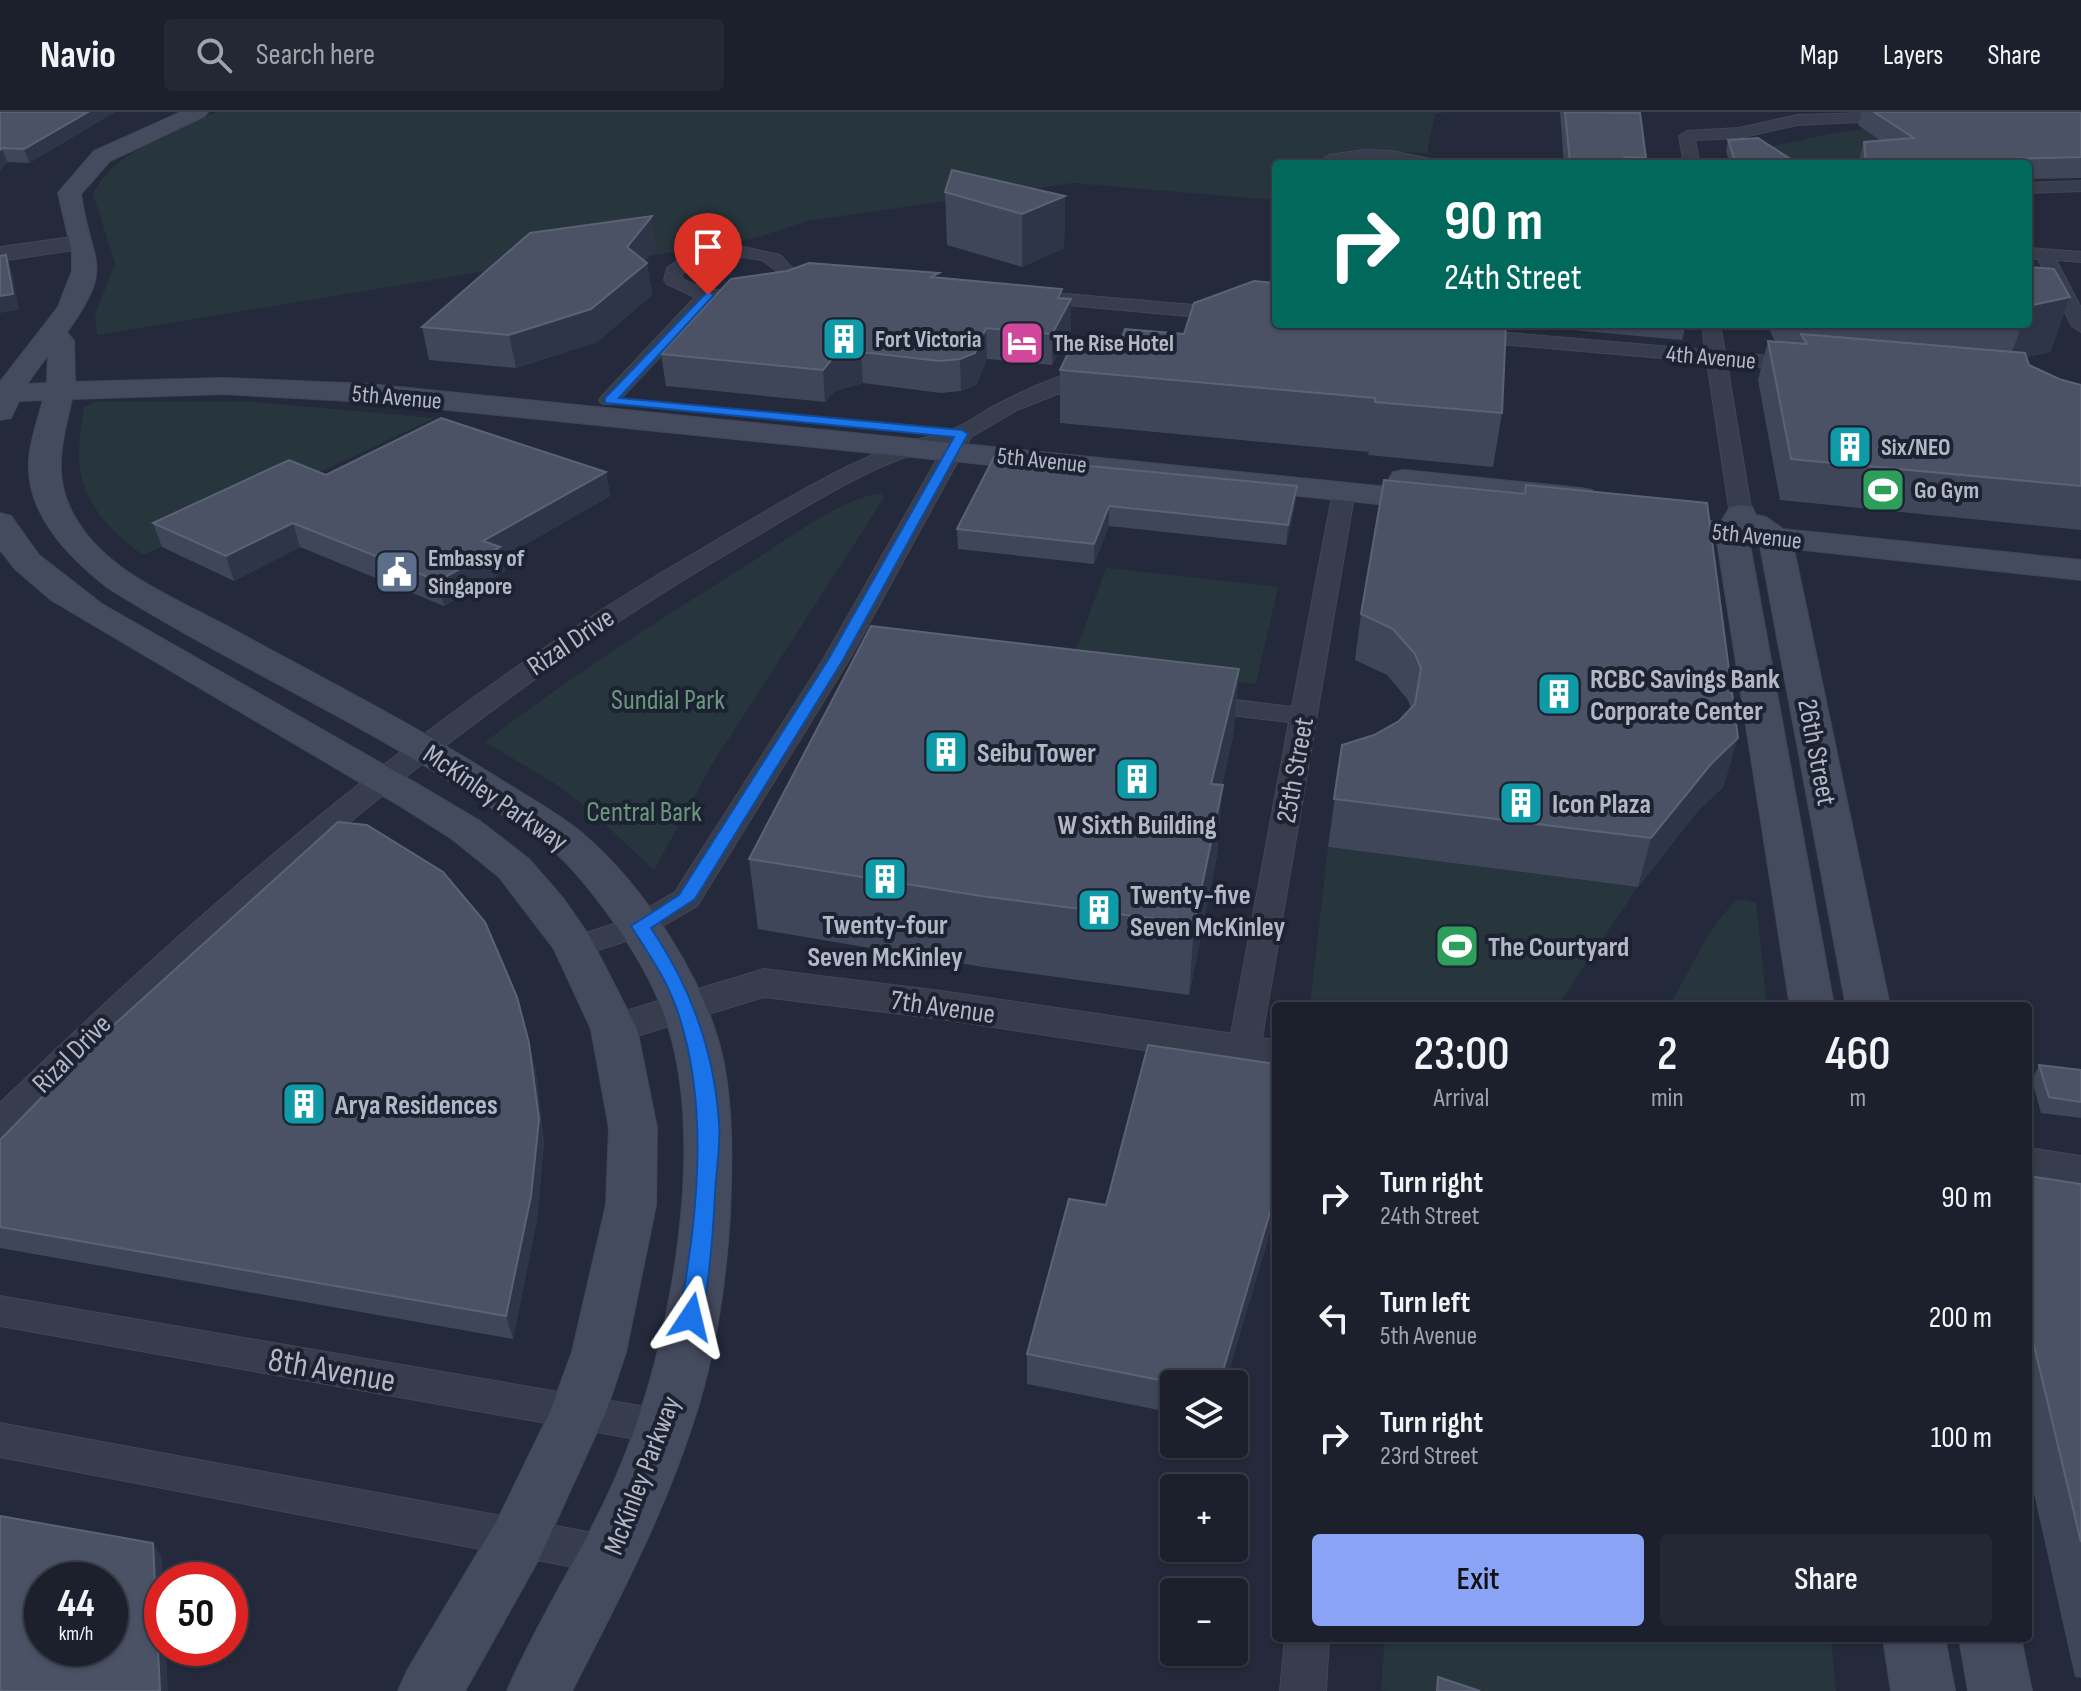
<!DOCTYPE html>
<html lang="en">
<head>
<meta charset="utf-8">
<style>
	body { margin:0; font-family:"Sofia Sans Condensed",sans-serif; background:#242834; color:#f1f3f6; height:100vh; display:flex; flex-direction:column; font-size:30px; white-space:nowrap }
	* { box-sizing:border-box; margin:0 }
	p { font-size:26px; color:#a0a3a9 }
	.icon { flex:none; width:44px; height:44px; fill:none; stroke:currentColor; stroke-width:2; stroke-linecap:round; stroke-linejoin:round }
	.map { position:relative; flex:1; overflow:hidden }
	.details { position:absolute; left:1272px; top:890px; width:760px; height:640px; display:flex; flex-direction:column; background:#1b202c; border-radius:8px; box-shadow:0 2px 6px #0004,0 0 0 2px #393e48 }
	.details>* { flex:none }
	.banner { position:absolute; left:1272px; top:48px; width:760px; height:168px; border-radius:8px; box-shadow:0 2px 6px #0004,0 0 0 2px #393e48; background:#00695c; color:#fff; overflow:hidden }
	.tools { position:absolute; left:1160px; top:1258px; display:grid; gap:16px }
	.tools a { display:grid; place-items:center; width:88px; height:88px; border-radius:8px; background:#1b202c; box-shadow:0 2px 6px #0004,0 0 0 2px #393e48; font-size:40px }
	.speed { position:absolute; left:24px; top:1450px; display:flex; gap:16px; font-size:40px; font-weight:700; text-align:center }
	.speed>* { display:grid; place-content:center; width:104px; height:104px; border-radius:50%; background:#1b202c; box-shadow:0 2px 6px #0004,0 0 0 2px #393e48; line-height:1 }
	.speed small { font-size:20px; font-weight:400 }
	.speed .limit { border:12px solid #d22; background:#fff; color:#111 }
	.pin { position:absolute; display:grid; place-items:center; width:68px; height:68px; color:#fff; margin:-82px -34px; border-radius:50% 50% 50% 0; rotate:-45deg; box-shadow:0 0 8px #0007 }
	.pin .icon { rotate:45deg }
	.me { position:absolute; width:88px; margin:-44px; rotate:10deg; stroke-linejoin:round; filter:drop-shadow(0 0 6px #0008) }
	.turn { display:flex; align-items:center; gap:28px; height:168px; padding:0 40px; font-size:36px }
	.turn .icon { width:104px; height:104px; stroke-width:2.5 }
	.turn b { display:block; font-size:56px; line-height:68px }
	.eta { display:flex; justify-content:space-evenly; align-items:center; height:136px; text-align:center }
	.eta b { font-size:48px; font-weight:600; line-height:56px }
	.cta { display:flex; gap:16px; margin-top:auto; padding:16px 40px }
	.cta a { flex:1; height:92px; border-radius:8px; background:#8aa3f5; color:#111; font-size:32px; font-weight:600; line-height:92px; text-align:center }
	.cta a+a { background:#242834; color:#f1f3f6 }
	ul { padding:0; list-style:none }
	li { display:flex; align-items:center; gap:24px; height:120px; padding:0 40px }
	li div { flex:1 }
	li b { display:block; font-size:30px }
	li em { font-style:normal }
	header { display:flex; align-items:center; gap:48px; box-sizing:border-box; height:112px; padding:0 40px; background:#1b202c; border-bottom:2px solid #393e48 }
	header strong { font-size:38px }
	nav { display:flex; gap:44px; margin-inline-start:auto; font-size:28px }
	.search { width:560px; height:72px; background:#242834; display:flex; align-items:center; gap:20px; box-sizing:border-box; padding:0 28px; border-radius:8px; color:#a0a3a9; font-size:30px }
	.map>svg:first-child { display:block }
	.green { fill:#26363c }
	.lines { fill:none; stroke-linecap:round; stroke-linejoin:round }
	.minor-casing { stroke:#404655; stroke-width:2 }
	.tertiary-casing { stroke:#404655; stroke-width:2 }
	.secondary-casing { stroke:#404655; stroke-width:2 }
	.minor { fill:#373d4c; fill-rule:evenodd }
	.tertiary { fill:#373d4c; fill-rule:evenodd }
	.secondary { fill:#454b5f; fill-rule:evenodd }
	.wall { fill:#3f465a }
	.shaded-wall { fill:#2f3549 }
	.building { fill:#4b5266; stroke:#5c6275; stroke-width:2; fill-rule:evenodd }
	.route { fill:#1a73e8; stroke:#114b97; stroke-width:2 }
	.labels { text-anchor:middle; stroke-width:8; stroke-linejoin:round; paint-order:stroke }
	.far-poi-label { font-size:24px; font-weight:bold; fill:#b3b8c7; stroke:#1c2231; text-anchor:start }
	.far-street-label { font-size:24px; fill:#b3b8c7; stroke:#1c2231 }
	.street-label { font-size:28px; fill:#b3b8c7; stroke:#1c2231 }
	.poi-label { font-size:28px; font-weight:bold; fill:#b3b8c7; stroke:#1c2231; text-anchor:start }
	.park-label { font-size:28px; fill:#6a987c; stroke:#1c2231 }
	.near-street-label { font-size:34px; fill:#b3b8c7; stroke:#1c2231 }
</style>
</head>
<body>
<header>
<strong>Navio</strong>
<div class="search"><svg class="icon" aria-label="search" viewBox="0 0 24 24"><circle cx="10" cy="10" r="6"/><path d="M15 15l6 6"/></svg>Search here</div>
<nav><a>Map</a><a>Layers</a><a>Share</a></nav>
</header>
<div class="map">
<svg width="2081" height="1579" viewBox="0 0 2081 1579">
	<rect width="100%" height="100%" fill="#242a3b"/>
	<g class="green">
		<path d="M216,0H1447L1435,2L1427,41L1354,38L1330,42L1307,52H1276V88L1073,71L807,109L755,126L649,144L510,155L97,223L95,203L115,151L93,82C115,38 173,19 216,0Z"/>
		<path d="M1864,17L1885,32L1937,46L1845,52H1787L1761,36C1796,31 1829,20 1864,17Z"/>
		<path d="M96,290H253L435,306L144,443C109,421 77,384 79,340C79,325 82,310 84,295Z"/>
		<path d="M882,381L884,386L711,654L654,758L586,695L554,671L485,630C572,563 665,504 758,446C792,424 842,386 882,381Z"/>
		<path d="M1106,456L1278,475L1256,572L1072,550Z"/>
		<path d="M1328,735L1638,775L1557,894H1310Z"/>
		<path d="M1738,787L1756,791L1767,894H1669C1691,858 1707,816 1738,787Z"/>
		<path d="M1385,1526H1831L1836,1579H1388L1381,1578Z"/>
	</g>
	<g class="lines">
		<g class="minor-casing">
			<g id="minor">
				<path d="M1901,0L1906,4L1899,8L1797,13L1739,26L1695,28L1700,52H1684L1679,24L1687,19L1739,16L1797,3Z"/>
				<path d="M1363,38L1392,39L1440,49L1442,52L1363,47L1314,52L1329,43Z"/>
				<path d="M2081,69V79L2028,81V71Z"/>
				<path d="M744,135L780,143L795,159C776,186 744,190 713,188L616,292H602L599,288L602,284L695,185L667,172L664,168L667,156L685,143ZM744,145L762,148L777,159C756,184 708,184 682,166V162L696,152Z"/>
				<path d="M2028,136L2081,140V150L2056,148L2081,196V220L2072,214L2038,147L2028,146Z"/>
				<path d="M1031,179L1276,200V212L1024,189L1022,185Z"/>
				<path d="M1702,212H1720L1725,240L1804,247L1814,253L1804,259L1727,252L1752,402L1749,407H1733L1730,402L1707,250L1465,229L1455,223L1465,217L1705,238Z"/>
				<path d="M1098,253L1108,259L1105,263L1017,298L971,325L849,548L697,794L651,821L586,842L575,845L564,842L560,835L564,828L629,807L675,780L823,548L945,333C871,350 805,396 740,434C468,593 234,799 12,1021L0,1025V991C217,781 447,583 710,432C767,399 825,362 887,337C908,328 930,326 951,318C968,312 982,300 998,292C1028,276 1065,261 1098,253Z"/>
				<path d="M1344,372L1355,379L1260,938L1256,946L1244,950L1232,946L1228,938L1289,610L1195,599L1186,597L1182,591L1186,585L1195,583L1292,595L1333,379Z"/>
				<path d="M0,1184L664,1298L678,1303L684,1315L678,1327L664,1332L0,1214Z"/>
				<path d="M0,1311L610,1424L625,1429L631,1443L625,1457L610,1462L0,1345Z"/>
				<path d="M1285,1526H1329L1326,1579H1280Z"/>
			</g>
		</g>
		<g class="tertiary-casing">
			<g id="tertiary">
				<path d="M79,124L87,126L90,131L87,136L0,149V135Z"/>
				<path d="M764,857L941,879L1276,928V958L941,907L764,885L614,931L599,927L593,917L599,907Z"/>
				<path d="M2028,1036L2081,1044V1078L2028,1070Z"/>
			</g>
		</g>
		<g class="secondary-casing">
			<g id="secondary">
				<path d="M181,0H208L205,4L110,49L81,82C90,152 117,151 67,220L74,229L75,270L223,266L369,272L1437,380L1448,382L1453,389L1448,396L1437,398L369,290L223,282L72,287C62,330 51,367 76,407C106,459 172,485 223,512C318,564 415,613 506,671C532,687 559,702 582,721C645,775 708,871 724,952C733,1001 732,1052 730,1101C726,1173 715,1246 692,1314C662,1406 616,1493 572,1579H507C541,1500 591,1428 623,1348C671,1230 707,1034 667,911C654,870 631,833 605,798C588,775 570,752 548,734C526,716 500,702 476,686C358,608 228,551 108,476C69,445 26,403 29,349C30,328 38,308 43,288L19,289L11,306L0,308V270L58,195L72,159V141L58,81L94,39ZM48,243L47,271L27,272Z"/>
				<path d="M1404,358L1581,376L1592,378L1597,385L1592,392L1581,394L1393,374L1389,367L1393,360Z"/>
				<path d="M1741,393L1752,395L1756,403L1766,405L1783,417L2081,448V468L1794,437L1890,894H1846L1760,434L1750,433L1834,894H1790L1717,429L1643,420L1638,413L1643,406L1654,403L1721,410L1730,395Z"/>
				<path d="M0,401L11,404L39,443L102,492L428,678L480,709L529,747L563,786L590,825L637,917L657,1016L656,1093L626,1240L606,1300L540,1445L465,1579H398L408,1557L498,1407L550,1300L572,1240L606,1093L609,1016L591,917L554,837L499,765L452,727L400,694L51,488L15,457L0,438Z"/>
				<path d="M1883,1526H1945L1955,1579H1891Z"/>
				<path d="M1959,1526H2021L2032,1579H1968Z"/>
			</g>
		</g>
		<use href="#minor" class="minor"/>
		<use href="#tertiary" class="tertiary"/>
		<use href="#secondary" class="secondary"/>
	</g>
	<g class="wall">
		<path d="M0,0H115L29,51L7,50L0,58Z"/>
		<path d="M1560,0H1639L1646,46L1645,52H1564Z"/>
		<path d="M1862,0H2081V66L2028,67V52H1858L1864,30L1881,29L1858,13Z"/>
		<path d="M1728,28L1798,52H1730L1726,39Z"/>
		<path d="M945,80L1065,84L1064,136L1022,155L947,133Z"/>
		<path d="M656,135L645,149L647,151L652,183L597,230L516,256L429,248L422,215Z"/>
		<path d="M939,166L1062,186L1071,218L1052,253L987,247L976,273L961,279L941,281L863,271L835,279L825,290L666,274L661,242Z"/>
		<path d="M2070,185L2050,240L2026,245L2029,253L2059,267L2081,273V418L1780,388L1758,268L1768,229L1775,230L1767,212H2028Z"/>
		<path d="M1276,212H1686L1682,228L1506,212L1502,301L1493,355L1368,343L1369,340L1060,311V258L1119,233L1184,222Z"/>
		<path d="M994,345L1295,394L1286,433L1109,414L1094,452L958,437L957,417Z"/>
		<path d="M606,360L610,384L502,446L505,459L444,494L300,435L234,469L162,435L153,411L326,363Z"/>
		<path d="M1526,373L1724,674L1697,700L1638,775L1328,735L1342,633L1374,623L1399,609L1411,596L1408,588L1387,563L1355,548L1361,502L1524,382Z"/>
		<path d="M1239,557L1233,624L1222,673L1217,743L1189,883L983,855L758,817L749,747Z"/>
		<path d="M1276,952V1121L1270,1120L1225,1272H1174V1301L1027,1272V1242L1106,1093Z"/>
		<path d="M2039,953L2081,958V1006L2041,1001L2032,968Z"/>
		<path d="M535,954L544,1030L537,1107L513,1227L0,1136V1028Z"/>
		<path d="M2028,1064L2081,1072V1566L2075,1565L2028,1355Z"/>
	</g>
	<g class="shaded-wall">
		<path d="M88,0H115L29,51L24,37Z"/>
		<path d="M2,36L7,50L0,58V38Z"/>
		<path d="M1065,84L1064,136L1022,155V102Z"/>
		<path d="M652,104L656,135L636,160L647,151L652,183L597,230L516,256L509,223L627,135Z"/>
		<path d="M6,143L12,159L19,198L0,201V184Z"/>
		<path d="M1062,177V204L1071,187V218L1052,253V222L1058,186Z"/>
		<path d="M2070,185L2050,240L2009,249L2022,212H2028V194Z"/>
		<path d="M986,216L987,247L976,273L961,279L960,247Z"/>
		<path d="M861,240L863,271L835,279L825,290L823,258L832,247Z"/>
		<path d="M606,360L610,384L502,446L505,459L444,494L438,469L483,429Z"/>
		<path d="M1297,374L1295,394L1286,433L1288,413Z"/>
		<path d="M1109,394V414L1094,452V432Z"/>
		<path d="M293,411L300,435L234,469L226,444Z"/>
		<path d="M1239,557L1233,624L1206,741L1211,672Z"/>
		<path d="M1738,626L1724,674L1697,700L1638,775L1651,726L1711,652Z"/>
		<path d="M1223,673L1217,743L1189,883L1194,812Z"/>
		<path d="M529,931L535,954L544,1030L537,1107L513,1227L506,1204Z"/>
		<path d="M1273,1090L1270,1120L1225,1272H1219Z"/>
		<path d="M153,1431L162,1446L163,1468H162V1536H166L168,1579H160Z"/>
	</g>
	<g class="building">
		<path d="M0,0H88L24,37L2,36L0,38Z"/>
		<path d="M1565,0L1640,1L1646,46L1624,45L1622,52H1571L1570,50Z"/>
		<path d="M1874,0H2081V45L2009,47L1930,52H1866L1864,30L1914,26Z"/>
		<path d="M1758,26L1798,52H1736L1728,28Z"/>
		<path d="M952,58L1065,84L1022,102L945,80Z"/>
		<path d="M652,104L627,135L647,151L591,197L509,223L422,215L530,121Z"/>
		<path d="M6,143L13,182L0,184V144Z"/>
		<path d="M809,151L939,161L931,165L1062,177L1058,186L1071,187L1052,222L986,216L975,241L960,247L940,249L861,240L832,247L823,258L661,242L731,167L787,159Z"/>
		<path d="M2028,155L2054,157L2070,185L2028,194Z"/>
		<path d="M1254,169L1276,171V212H1506L1502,301L1375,290V286L1060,258L1074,229L1119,233L1125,217L1184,222L1194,191Z"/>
		<path d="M1801,222L2025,241L2029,253L2059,267L2081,273V374L1791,347L1768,229L1807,232Z"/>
		<path d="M441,306L606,360L483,429L500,435L438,469L293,411L226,444L153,411L289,348L326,363Z"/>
		<path d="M994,345L1297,374L1288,413L1109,394L1094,432L957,417Z"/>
		<path d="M1384,368L1525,382L1526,373L1707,391L1738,626L1711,652L1651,726L1334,687L1342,633L1374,623L1399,609L1415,592L1421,556L1415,542L1393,517L1361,502Z"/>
		<path d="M871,514L1239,557L1211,672L1223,673L1194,812L981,784L749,747Z"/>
		<path d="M338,710L367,713L443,760L485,810L517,885L529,931L539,1007L531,1084L506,1204L0,1115V1028L106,920Z"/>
		<path d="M1148,933L1276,952V1090H1273L1219,1272H1180L1027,1242L1069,1087L1106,1093Z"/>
		<path d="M2039,953L2081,958V990L2049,985Z"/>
		<path d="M2028,963L2032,979L2028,978Z"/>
		<path d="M2028,1064L2081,1072V1430L2028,1208Z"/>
		<path d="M0,1404L153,1431L160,1579H0ZM42,1468H110V1536H42Z"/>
		<path d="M1438,1565L1480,1579H1437Z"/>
	</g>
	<path class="route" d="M708,179L714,183L712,185L619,286L962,318L968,322L843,548L695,787L651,816C691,875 714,938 719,1010C721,1033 716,1059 715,1083C713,1124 710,1164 702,1205L699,1211L691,1214L683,1211L679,1205C698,1106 710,990 676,895C665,865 648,841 631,814L679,783L828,548L954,325L605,291V286Z"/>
	<defs>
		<g id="building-square" transform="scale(2.3)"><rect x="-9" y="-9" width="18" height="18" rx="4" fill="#0f9aa8" stroke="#1c2231"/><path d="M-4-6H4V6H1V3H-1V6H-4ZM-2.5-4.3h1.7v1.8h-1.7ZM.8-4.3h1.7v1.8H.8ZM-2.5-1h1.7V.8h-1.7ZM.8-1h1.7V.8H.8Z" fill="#fff"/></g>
		<g id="hotel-square" transform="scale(2.3)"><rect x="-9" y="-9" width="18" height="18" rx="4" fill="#d1479c" stroke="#1c2231"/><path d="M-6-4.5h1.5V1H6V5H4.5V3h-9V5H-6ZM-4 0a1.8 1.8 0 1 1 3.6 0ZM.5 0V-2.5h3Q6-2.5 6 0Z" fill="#fff"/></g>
		<g id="stadium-square" transform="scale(2.3)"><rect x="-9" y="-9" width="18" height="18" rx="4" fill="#2e9e5b" stroke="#1c2231"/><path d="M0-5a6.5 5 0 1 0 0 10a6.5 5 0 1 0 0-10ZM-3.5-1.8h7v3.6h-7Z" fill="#fff"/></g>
		<g id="civic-square" transform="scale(2.3)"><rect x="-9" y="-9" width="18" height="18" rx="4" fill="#5c6f8a" stroke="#1c2231"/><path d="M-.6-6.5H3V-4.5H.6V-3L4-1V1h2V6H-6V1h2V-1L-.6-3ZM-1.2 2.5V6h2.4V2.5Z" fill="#fff"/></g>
	</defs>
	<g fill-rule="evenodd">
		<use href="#building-square" x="844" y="227"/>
		<use href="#hotel-square" x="1022" y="231"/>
		<use href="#building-square" x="1850" y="335"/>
		<use href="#stadium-square" x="1883" y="378"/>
		<use href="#civic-square" x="397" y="460"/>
		<use href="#building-square" x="1559" y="582"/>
		<use href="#building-square" x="946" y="640"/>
		<use href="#building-square" x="1137" y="667"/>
		<use href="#building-square" x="1521" y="691"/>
		<use href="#building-square" x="885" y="767"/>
		<use href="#building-square" x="1099" y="798"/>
		<use href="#stadium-square" x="1457" y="834"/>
		<use href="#building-square" x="304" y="992"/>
	</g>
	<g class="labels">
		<g class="far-poi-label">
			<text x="875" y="235">Fort Victoria</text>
			<text x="1053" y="239">The Rise Hotel</text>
			<text x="1881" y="343">Six/NEO</text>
			<text x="1914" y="386">Go Gym</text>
			<text x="428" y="454">Embassy of<tspan x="428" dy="28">Singapore</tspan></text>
		</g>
		<g class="far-street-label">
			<text transform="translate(1711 245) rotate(5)" y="8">4th Avenue</text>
			<text transform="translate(397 285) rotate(5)" y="8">5th Avenue</text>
			<text transform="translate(1042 348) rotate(6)" y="8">5th Avenue</text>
			<text transform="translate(1757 424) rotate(6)" y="8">5th Avenue</text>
		</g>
		<g class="street-label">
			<text transform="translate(570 529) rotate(-34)" y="10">Rizal Drive</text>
			<text transform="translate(1818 640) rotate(79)" y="10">26th Street</text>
			<text transform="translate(1294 658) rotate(-80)" y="10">25th Street</text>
			<text transform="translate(496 685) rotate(34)" y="10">McKinley Parkway</text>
			<text transform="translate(943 894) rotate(8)" y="10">7th Avenue</text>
			<text transform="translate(71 941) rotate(-45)" y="10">Rizal Drive</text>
			<text transform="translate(641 1363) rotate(-69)" y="10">McKinley Parkway</text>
		</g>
		<g class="poi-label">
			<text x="1590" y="576">RCBC Savings Bank<tspan x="1590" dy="32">Corporate Center</tspan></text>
			<text x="977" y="650">Seibu Tower</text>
			<text x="1552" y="701">Icon Plaza</text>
			<text x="1137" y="722" text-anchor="middle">W Sixth Building</text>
			<text x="1130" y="792">Twenty-five<tspan x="1130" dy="32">Seven McKinley</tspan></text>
			<text x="885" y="822" text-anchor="middle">Twenty-four<tspan x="885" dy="32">Seven McKinley</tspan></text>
			<text x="1488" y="844">The Courtyard</text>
			<text x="335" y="1002">Arya Residences</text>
		</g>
		<g class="park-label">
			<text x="668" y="597">Sundial Park</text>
			<text x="644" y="709">Central Bark</text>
		</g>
		<g class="near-street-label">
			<text transform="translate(332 1257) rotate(10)" y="12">8th Avenue</text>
		</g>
	</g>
</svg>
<div class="tools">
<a><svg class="icon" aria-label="layers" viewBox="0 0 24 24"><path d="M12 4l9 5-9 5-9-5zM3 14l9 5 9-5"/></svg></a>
<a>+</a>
<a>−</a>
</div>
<div class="speed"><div>44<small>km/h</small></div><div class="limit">50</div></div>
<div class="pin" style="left:708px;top:183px;background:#d93025"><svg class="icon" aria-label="arrive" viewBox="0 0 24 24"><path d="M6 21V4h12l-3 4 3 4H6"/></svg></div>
<svg class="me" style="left:691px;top:1205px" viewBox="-20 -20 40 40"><path d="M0-17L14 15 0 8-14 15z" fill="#1a73e8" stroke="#fff" stroke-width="4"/></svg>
<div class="banner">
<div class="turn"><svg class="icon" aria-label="right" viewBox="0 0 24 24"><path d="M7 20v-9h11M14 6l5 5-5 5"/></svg><div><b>90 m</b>24th Street</div></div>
</div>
<section class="details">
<div class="eta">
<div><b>23:00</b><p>Arrival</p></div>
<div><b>2</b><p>min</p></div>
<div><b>460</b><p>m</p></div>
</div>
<ul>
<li><svg class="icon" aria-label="right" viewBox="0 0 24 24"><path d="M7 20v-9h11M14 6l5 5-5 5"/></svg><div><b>Turn right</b><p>24th Street</p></div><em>90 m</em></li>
<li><svg class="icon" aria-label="left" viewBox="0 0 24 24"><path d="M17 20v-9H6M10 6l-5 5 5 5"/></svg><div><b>Turn left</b><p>5th Avenue</p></div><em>200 m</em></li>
<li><svg class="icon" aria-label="right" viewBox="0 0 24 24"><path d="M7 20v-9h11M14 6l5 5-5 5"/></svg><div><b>Turn right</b><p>23rd Street</p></div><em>100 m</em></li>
</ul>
<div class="cta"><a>Exit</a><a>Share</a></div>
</section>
</div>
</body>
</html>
